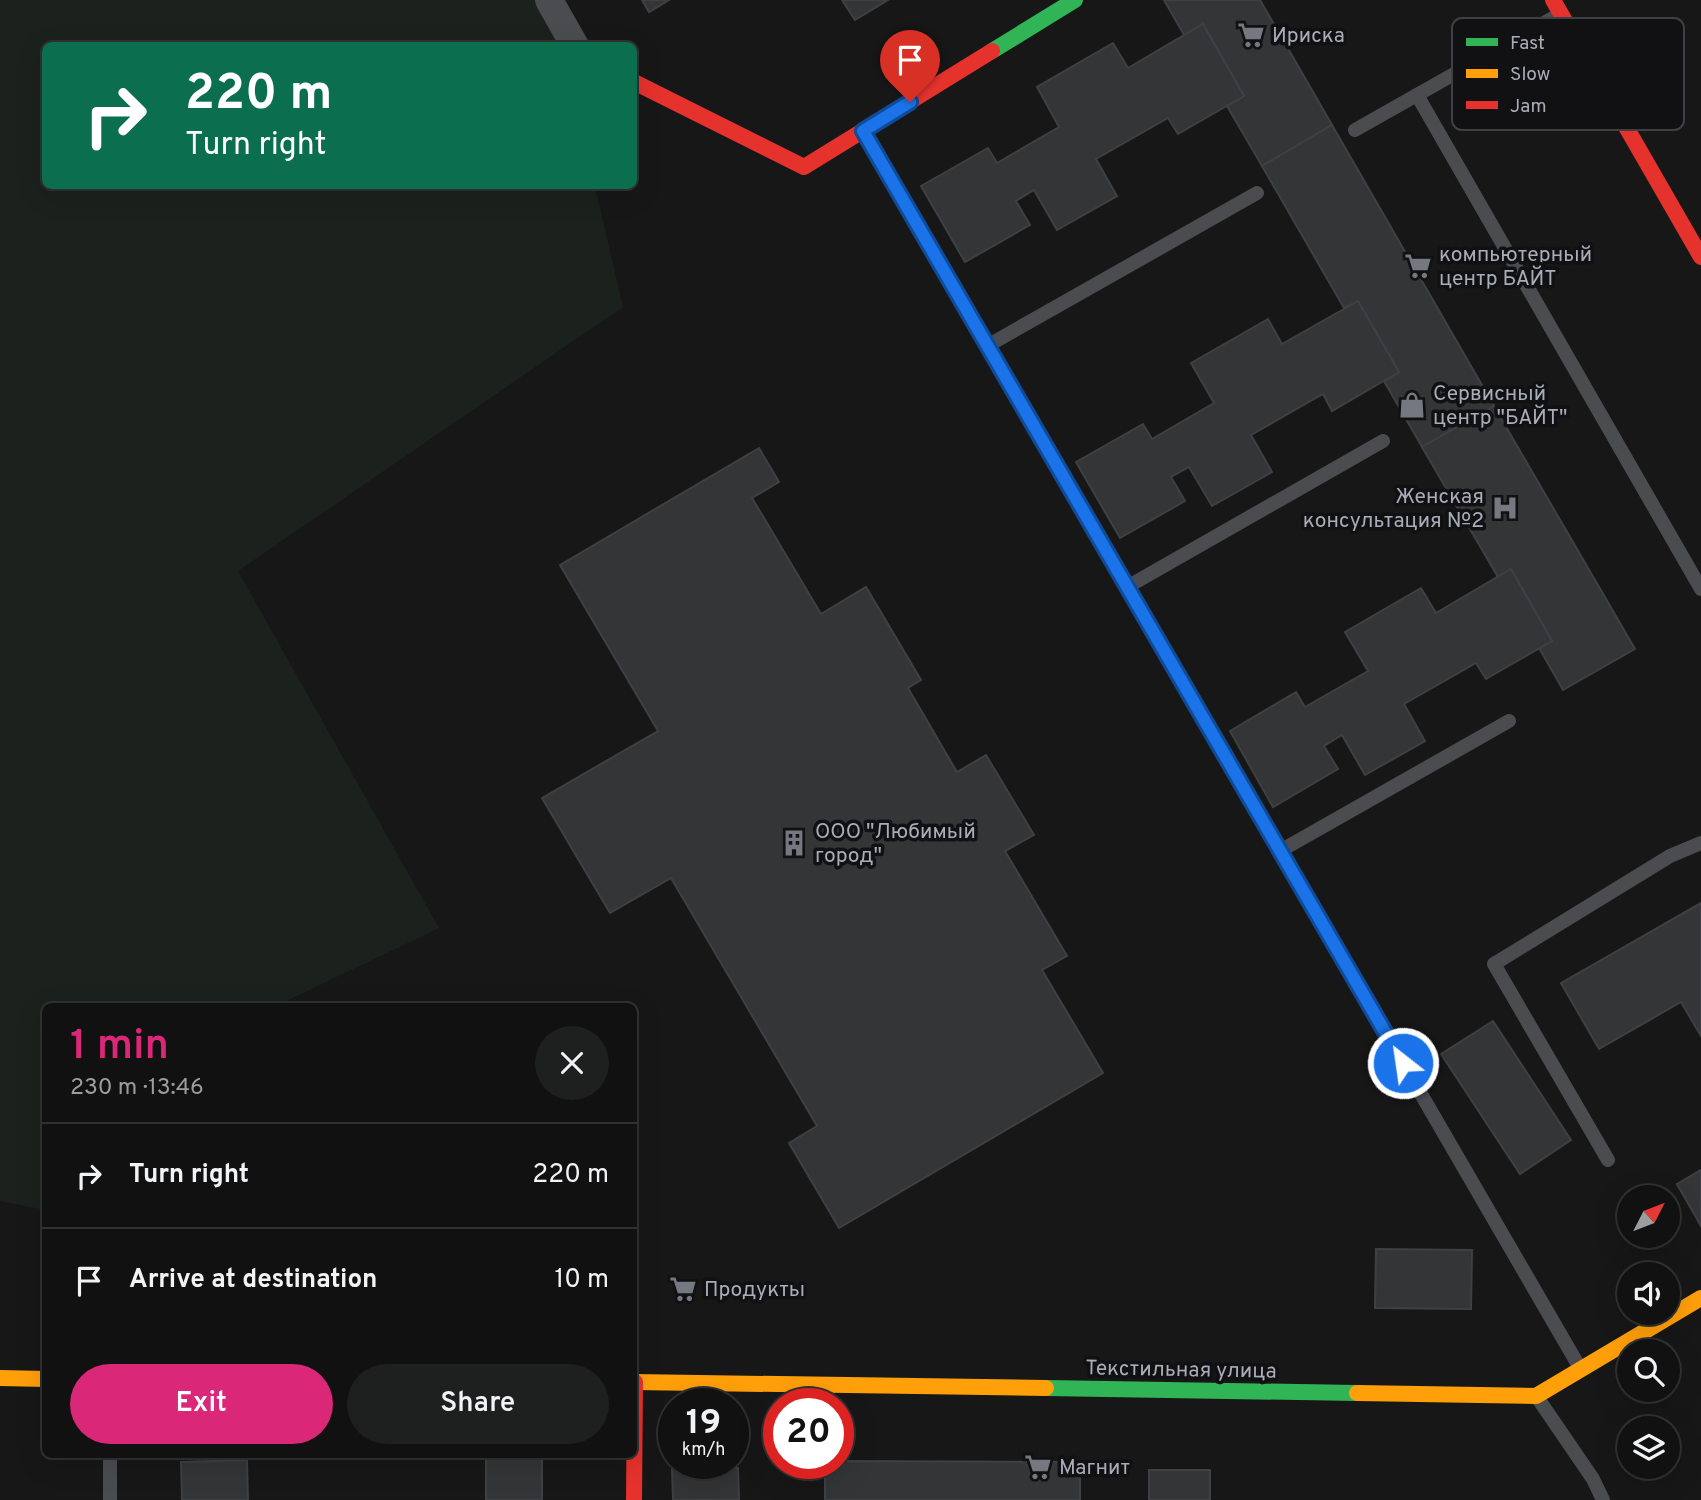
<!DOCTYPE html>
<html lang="en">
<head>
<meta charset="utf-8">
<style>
	body { margin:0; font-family:Overpass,sans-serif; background:#1e1f1f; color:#f1f3f6; height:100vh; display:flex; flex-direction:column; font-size:26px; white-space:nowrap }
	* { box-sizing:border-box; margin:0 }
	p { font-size:23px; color:#9c9d9f }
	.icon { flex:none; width:38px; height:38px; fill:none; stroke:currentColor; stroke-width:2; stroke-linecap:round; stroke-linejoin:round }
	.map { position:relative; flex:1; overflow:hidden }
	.side { position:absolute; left:42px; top:1003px; width:595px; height:455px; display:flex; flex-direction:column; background:#111; border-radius:10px; box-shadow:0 7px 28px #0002,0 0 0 2px #303131 }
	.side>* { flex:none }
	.banner { position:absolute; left:42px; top:42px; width:595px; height:147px; border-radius:10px; box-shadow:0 7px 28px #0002,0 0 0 2px #303131; background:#0b6e4f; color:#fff; overflow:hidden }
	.needle { width:46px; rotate:48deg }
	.controls { position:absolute; left:1617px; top:1185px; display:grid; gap:14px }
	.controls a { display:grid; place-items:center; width:63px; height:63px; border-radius:50%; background:#111; box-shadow:0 7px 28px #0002,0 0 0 2px #303131; font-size:35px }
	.speed { position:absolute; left:658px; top:1388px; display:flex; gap:14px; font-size:35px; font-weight:700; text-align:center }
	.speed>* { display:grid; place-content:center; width:91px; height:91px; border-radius:50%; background:#111; box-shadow:0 7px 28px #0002,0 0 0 2px #303131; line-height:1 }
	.speed small { font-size:18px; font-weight:400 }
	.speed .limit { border:10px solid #d22; background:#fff; color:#111 }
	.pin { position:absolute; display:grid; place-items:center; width:60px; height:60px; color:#fff; margin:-72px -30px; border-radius:50% 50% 50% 0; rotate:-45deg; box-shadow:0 0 7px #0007 }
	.pin .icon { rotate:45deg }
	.me { position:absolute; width:77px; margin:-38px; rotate:330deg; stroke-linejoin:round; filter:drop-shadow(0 0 5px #0008) }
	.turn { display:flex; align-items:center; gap:24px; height:147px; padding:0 28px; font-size:32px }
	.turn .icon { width:91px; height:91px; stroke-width:2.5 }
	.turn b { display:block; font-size:49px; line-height:60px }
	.round { display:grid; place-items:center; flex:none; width:74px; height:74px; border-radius:37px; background:#1e1f1f }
	.headline { display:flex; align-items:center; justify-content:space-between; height:119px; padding:0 28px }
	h1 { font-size:42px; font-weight:600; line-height:52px; color:#db2777 }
	.action { display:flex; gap:14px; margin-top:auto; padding:14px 28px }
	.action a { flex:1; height:80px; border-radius:42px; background:#db2777; color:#fff; font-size:28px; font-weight:600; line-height:80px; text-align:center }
	.action a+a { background:#1e1f1f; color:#f1f3f6 }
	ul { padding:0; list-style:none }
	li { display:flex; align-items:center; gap:21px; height:105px; padding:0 28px; border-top:2px solid #303131 }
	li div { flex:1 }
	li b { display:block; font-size:26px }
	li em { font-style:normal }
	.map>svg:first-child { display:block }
	.green { fill:#1b211c }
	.building { fill:#343537; stroke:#3f4043; stroke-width:2 }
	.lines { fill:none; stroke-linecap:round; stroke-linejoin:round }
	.lane { stroke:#4b4c50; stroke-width:14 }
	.street { stroke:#4b4c50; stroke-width:28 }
	.fast { stroke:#30b455; stroke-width:16 }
	.slow { stroke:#ff9f0a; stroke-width:16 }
	.jam { stroke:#e5322d; stroke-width:16 }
	.route-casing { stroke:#114b97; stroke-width:18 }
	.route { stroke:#1a73e8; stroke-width:12 }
	.labels { text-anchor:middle; stroke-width:7; stroke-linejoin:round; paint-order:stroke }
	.poi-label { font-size:21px; fill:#a8adb8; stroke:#111113; text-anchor:start }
	.street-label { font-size:21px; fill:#a8adb8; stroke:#111113 }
	.key { fill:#111113; stroke:#3e4045; stroke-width:2 }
	.key-label { font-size:19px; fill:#a8adb8 }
</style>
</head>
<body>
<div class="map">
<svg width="1701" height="1500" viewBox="0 0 1701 1500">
	<rect width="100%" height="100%" fill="#171717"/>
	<path class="green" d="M0,0H540L564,45L46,46V186H595L623,307L238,571L439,928L276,1006H46L45,1210L0,1201Z"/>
	<g class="building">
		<path d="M642,0H669L649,12Z"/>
		<path d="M842,0H888L855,20Z"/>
		<path d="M1164,0H1260L1332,125L1262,166L1227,106L1244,96L1203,24L1184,35Z"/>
		<path d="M1203,24L1244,96L1178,134L1168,118L1096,159L1117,196L1057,230L1034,190L1016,201L1030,225L965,262L921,186L988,148L997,163L1059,127L1037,87L1113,43L1128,68Z"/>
		<path d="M1332,125L1494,406L1422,447L1384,381L1399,372L1358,301L1344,308L1262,166Z"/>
		<path d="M1358,301L1399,372L1332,411L1323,394L1251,435L1272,472L1212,506L1189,467L1171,477L1185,501L1120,538L1076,462L1143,424L1152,439L1214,403L1191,363L1268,319L1282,344Z"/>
		<path d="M1494,406L1635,649L1563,690L1539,648L1552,641L1511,569L1498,577L1422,447Z"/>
		<path d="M759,448L779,482L752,498L821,614L866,587L921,680L908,688L957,772L986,755L1034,835L1005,851L1067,956L1042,970L1103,1073L839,1228L789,1143L817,1126L671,878L610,913L542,798L658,731L560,565Z"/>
		<path d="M1511,569L1552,641L1486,679L1476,663L1404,704L1425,741L1365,775L1342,735L1324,746L1338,769L1273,807L1230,731L1296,692L1305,707L1368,671L1345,632L1421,588L1436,613Z"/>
		<path d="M1701,903V1036L1681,1002L1599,1049L1561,983Z"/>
		<path d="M1493,1021L1571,1140L1520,1174L1441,1054Z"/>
		<path d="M1701,1170V1226L1677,1184Z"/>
		<path d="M1376,1249L1472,1250L1471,1309L1375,1308Z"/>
		<rect x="486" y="1457" width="56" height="43"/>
		<path d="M247,1460L248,1500H182L181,1462Z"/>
		<path d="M838,1461L1080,1462V1500H825V1463H838Z"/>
		<path d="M672,1468H738L739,1500H673Z"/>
		<rect x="1149" y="1470" width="61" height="30"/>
	</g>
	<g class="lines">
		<g class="lane">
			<path d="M1417,95L1701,589"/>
			<path d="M1355,130L1560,14"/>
			<path d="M863,132L1580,1368"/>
			<path d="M987,346L1257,193"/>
			<path d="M1127,587L1383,441"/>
			<path d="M1280,851L1509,721"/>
			<path d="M1608,1160L1494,964L1670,856L1701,843"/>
			<path d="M1537,1397L1593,1479L1603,1500"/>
			<path d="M110,1454V1500"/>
		</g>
		<path class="street" d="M549,0L575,46"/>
		<g class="fast">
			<path d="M992,51L1075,0"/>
			<path d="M1046,1388L1357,1393"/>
		</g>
		<g class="slow">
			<path d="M0,1378L46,1379"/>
			<path d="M634,1382L1046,1388"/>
			<path d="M1357,1393L1536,1396L1701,1298"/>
		</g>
		<g class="jam">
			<path d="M1553,0L1701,257"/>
			<path d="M634,82L804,167L992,51"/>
			<path d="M634,1500L635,1382"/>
		</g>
	</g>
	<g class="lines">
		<g class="route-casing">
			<path id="route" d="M910,102L863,131L1403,1063"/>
		</g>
		<use href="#route" class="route"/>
	</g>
	<defs>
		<g id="supermarket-bare" transform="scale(2.1)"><path d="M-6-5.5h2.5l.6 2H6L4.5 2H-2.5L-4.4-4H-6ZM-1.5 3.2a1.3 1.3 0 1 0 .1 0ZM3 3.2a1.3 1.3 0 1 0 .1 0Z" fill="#757880" stroke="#111113" stroke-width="2.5" paint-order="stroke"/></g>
		<g id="shop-bare" transform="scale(2.1)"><path d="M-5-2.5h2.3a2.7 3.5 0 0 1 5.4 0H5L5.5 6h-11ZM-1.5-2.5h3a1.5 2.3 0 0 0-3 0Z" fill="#757880" stroke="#111113" stroke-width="2.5" paint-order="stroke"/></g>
		<g id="hospital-bare" transform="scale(2.1)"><path d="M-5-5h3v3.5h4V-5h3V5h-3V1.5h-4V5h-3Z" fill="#757880" stroke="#111113" stroke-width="2.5" paint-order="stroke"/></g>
		<g id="building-bare" transform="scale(2.1)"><path d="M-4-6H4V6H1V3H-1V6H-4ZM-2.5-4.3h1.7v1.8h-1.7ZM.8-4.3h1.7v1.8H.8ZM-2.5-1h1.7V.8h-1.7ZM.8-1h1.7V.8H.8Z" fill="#757880" stroke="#111113" stroke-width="2.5" paint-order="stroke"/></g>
	</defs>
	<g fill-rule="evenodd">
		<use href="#supermarket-bare" x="1251" y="35"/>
		<use href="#supermarket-bare" x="1418" y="266"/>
		<use href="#shop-bare" x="1412" y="405"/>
		<use href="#hospital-bare" x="1505" y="508"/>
		<use href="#building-bare" x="794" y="843"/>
		<use href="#supermarket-bare" x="683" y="1289"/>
		<use href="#supermarket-bare" x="1038" y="1467"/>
	</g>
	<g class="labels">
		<g class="poi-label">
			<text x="1272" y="42">Ириска</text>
			<text x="1439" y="261">компьютерный<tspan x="1439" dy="24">центр БАЙТ</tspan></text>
			<text x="1433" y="400">Сервисный<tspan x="1433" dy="24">центр "БАЙТ"</tspan></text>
			<text x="1484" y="503" text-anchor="end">Женская<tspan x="1484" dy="24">консультация №2</tspan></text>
			<text x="815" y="838">ООО "Любимый<tspan x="815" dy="24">город"</tspan></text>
			<text x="704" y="1296">Продукты</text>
			<text x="1059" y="1474">Магнит</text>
		</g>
		<g class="street-label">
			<text transform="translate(1181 1369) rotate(1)" y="7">Текстильная улица</text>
		</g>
	</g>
	<rect x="1452" y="18" width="232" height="112" rx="10" class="key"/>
	<rect x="1466" y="38" width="32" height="8" fill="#30b455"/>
	<rect x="1466" y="69" width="32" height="9" fill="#ff9f0a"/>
	<rect x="1466" y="101" width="32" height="8" fill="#e5322d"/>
	<g class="key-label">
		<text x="1510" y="49">Fast</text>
		<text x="1510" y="80">Slow</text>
		<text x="1510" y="112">Jam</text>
	</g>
</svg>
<div class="controls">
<a><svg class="needle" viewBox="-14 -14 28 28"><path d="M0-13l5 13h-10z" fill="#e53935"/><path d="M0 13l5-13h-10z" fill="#9c9d9f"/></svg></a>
<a><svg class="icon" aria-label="sound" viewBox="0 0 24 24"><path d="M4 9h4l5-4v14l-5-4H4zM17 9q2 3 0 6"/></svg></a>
<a><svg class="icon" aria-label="search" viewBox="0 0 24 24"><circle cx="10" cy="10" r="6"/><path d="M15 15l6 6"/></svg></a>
<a><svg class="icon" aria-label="layers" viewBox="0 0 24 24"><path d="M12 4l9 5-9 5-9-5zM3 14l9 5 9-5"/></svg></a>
</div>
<div class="speed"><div>19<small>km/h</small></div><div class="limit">20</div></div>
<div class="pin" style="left:910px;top:102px;background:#d93025"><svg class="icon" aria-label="arrive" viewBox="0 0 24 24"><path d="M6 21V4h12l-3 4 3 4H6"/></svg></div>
<svg class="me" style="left:1403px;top:1063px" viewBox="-20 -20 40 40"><circle r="17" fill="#1a73e8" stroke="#fff" stroke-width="3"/><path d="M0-11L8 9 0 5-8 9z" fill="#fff"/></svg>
<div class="banner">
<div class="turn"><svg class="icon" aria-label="right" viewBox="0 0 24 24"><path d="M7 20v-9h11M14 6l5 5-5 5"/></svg><div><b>220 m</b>Turn right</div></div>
</div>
<section class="side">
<div class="headline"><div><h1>1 min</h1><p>230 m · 13:46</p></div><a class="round"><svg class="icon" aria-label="close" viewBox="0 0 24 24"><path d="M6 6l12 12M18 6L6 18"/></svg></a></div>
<ul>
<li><svg class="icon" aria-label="right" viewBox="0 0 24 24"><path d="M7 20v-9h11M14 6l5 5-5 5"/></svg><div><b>Turn right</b></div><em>220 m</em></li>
<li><svg class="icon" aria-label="arrive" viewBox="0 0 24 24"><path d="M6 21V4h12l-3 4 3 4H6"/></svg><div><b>Arrive at destination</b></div><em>10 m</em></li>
</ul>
<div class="action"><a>Exit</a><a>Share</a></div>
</section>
</div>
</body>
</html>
